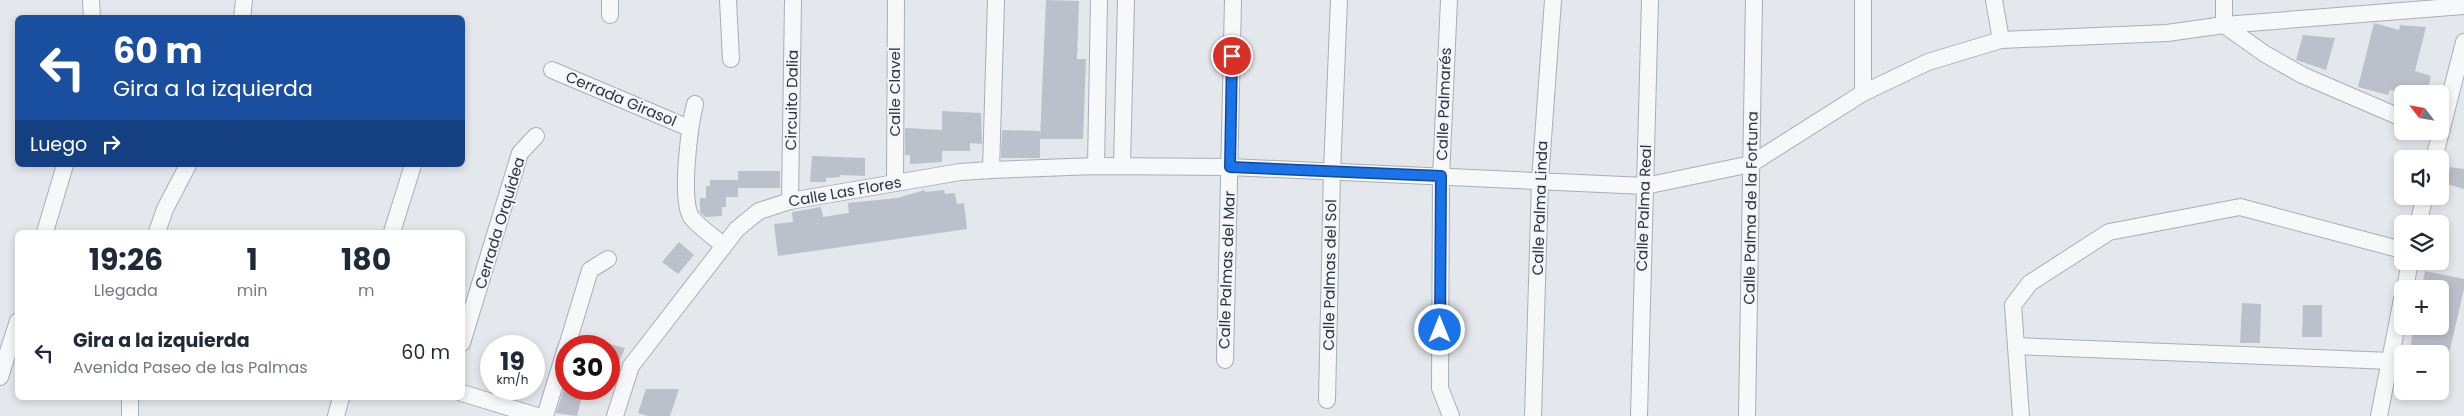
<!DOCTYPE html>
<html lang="es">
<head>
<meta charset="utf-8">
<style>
	body { margin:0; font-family:Poppins,sans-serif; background:#f2f2f3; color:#1f2937; height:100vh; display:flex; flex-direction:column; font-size:19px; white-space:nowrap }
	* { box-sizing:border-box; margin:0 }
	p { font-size:16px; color:#747a83 }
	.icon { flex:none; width:28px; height:28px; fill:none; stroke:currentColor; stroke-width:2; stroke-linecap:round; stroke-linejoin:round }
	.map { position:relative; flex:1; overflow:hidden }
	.details { position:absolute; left:15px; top:230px; width:450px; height:170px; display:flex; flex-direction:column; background:#fff; border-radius:8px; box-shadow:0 2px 8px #0003 }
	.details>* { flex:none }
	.banner { position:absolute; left:15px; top:15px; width:450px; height:152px; border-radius:8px; box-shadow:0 2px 8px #0003; background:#1a4fa0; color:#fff; overflow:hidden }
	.needle { width:32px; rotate:301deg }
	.controls { position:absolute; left:2394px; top:85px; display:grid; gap:10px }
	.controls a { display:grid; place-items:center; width:55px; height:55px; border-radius:8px; background:#fff; box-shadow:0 2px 8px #0003; font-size:25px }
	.speed { position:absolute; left:480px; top:335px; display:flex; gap:10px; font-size:25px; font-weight:700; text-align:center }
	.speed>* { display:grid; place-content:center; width:65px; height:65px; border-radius:50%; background:#fff; box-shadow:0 2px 8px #0003; line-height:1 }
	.speed small { font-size:12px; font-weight:400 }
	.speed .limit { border:8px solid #d22; background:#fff; color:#111 }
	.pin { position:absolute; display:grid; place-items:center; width:42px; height:42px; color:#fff; margin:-21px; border:2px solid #fff; border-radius:50%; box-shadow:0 1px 5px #0007 }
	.me { position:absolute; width:55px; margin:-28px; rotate:0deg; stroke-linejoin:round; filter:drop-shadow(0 0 4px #0008) }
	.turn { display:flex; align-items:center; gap:18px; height:105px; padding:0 15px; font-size:22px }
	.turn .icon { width:65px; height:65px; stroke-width:2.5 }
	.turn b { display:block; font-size:35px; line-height:42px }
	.then { display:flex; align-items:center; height:48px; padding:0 15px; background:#0003; gap:10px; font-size:19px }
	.eta { display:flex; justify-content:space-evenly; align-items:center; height:85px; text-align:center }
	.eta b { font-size:30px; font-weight:700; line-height:35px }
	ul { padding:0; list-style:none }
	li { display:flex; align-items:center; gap:15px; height:75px; padding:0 15px }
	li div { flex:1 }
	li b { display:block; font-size:19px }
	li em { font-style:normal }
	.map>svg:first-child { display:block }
	.building { fill:#bbc0ca }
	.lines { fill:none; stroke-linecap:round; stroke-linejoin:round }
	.street-casing { stroke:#a9aeb7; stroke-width:18 }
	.street { stroke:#f7f8fa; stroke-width:16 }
	.route-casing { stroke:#114b97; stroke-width:12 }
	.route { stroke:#1a73e8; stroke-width:9 }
	.labels { text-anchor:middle; stroke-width:4; stroke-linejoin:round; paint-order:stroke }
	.street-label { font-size:15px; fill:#2b3445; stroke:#f4f6f9 }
</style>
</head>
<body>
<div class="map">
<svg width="2464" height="416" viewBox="0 0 2464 416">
	<rect width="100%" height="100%" fill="#e4e7ec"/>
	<g class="building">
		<path d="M1046,0L1079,1L1077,59H1086L1083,139H1040Z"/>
		<path d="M2374,23L2399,30L2400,25L2426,27L2415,71L2431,76L2427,94H2405L2390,90L2388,95L2358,87Z"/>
		<path d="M2303,35L2335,38L2326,70L2296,60Z"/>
		<path d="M942,111L981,113L982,144L970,143V151H942V162L910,164V155H905V128L942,130Z"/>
		<path d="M1002,130L1040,131V158H1001Z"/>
		<path d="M812,156L865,158V176L840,175V177L826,178V182H810Z"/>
		<path d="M2450,167L2464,169V189L2447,184Z"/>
		<path d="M738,171H780V188H738V197H726V207H722V216L705,217L700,212V198H706V186H710V180H738Z"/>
		<path d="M925,190V192L944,190L945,194L955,193L957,204L964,203L967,229L778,256L774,224L793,222L792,212L821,207L823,217L849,213L848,203L897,198Z"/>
		<path d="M679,242L694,255L678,274L662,262Z"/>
		<path d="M2425,271L2464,279V289L2449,354H2409L2414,326H2440V289H2431L2422,285Z"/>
		<path d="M2242,303L2261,304L2260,343H2240Z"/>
		<path d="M2303,305H2322V337H2302Z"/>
		<path d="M609,344L625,348L609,384Z"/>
		<path d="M564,389H584L577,416L556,413Z"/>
		<path d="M646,389H679L670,416H648L638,413Z"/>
	</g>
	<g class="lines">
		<g class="street-casing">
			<g id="street">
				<path d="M91,0L92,18"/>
				<path d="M728,0L731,59"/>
				<path d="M1449,0L1441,177L1440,388L1451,416"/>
				<path d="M1863,0V93"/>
				<path d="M1994,0L2001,40"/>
				<path d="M2224,0V25L2265,54L2302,75L2402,118"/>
				<path d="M610,15V0"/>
				<path d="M242,18L244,0"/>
				<path d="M552,70L689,128"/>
				<path d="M695,104C690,124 679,203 692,218C700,228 714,237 724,246"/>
				<path d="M2434,159L2464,42"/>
				<path d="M1096,166L1099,0"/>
				<path d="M1122,166L1126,0"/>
				<path d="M991,170L996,0"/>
				<path d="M895,183L896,0"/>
				<path d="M790,201L793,0"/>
				<path d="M2418,224L2425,196"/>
				<path d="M45,232L65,165"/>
				<path d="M157,232L165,209L188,165"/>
				<path d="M392,232L413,165"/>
				<path d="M2405,289L2410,261"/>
				<path d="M462,343L520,153L536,136"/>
				<path d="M567,346L590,270L608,259"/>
				<path d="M2016,346L2391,361"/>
				<path d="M1225,360L1233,0"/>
				<path d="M0,377L18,321"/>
				<path d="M462,393L537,416"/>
				<path d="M130,398V416"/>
				<path d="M1327,400L1332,172L1339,0"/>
				<path d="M336,416L341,398"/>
				<path d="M545,416L566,348"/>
				<path d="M615,416L631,366L737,229L759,211L790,201L960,172L991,170L1096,166L1230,167L1645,186L1751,164L1863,93L1928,62L2001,40L2167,33L2224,25L2464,6"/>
				<path d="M1533,416L1540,181L1553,0"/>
				<path d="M1639,416L1650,0"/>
				<path d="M1747,416L1754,0"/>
				<path d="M2021,416L2013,305L2030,283L2109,232L2240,207L2402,250"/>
				<path d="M2379,416L2402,299"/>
			</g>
		</g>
		<use href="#street" class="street"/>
	</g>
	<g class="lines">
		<g class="route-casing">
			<path id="route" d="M1232,56L1230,167L1441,176L1440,330"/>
		</g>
		<use href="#route" class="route"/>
	</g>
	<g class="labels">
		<g class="street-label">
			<text transform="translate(895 92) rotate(-90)" y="5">Calle Clavel</text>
			<text transform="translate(621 99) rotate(23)" y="5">Cerrada Girasol</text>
			<text transform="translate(792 100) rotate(-89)" y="5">Circuito Dalia</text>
			<text transform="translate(1444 104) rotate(-88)" y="5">Calle Palmarés</text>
			<text transform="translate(845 192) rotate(-10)" y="5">Calle Las Flores</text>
			<text transform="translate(1540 208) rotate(-88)" y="5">Calle Palma Linda</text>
			<text transform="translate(1644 208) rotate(-88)" y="5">Calle Palma Real</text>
			<text transform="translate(1751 208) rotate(-89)" y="5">Calle Palma de la Fortuna</text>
			<text transform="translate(500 223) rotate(-73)" y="5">Cerrada Orquídea</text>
			<text transform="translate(1227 270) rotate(-88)" y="5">Calle Palmas del Mar</text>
			<text transform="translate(1330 275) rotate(-89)" y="5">Calle Palmas del Sol</text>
		</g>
	</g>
</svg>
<div class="controls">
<a><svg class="needle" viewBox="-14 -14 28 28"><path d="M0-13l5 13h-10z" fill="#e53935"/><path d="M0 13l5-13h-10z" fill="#747a83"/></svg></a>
<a><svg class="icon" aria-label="sound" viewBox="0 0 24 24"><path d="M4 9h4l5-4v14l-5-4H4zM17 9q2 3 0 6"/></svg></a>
<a><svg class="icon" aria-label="layers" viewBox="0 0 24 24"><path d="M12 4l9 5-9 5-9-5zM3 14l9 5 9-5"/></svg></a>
<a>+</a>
<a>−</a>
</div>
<div class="speed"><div>19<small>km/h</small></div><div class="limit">30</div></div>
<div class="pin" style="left:1232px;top:56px;background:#d93025"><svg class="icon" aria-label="arrive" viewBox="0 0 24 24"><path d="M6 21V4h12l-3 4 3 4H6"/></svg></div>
<svg class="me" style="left:1440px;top:330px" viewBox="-20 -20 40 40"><circle r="17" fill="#1a73e8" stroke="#fff" stroke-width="3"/><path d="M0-11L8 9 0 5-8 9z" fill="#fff"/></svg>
<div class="banner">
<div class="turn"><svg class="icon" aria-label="left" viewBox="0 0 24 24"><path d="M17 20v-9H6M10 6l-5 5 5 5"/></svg><div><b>60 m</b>Gira a la izquierda</div></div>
<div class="then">Luego<svg class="icon" aria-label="right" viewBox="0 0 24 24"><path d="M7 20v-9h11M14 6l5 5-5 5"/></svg></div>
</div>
<section class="details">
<div class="eta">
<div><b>19:26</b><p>Llegada</p></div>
<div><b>1</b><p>min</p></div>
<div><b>180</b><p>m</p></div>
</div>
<ul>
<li><svg class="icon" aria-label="left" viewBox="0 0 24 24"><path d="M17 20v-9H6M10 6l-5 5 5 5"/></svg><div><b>Gira a la izquierda</b><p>Avenida Paseo de las Palmas</p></div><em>60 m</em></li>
</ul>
</section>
</div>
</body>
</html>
